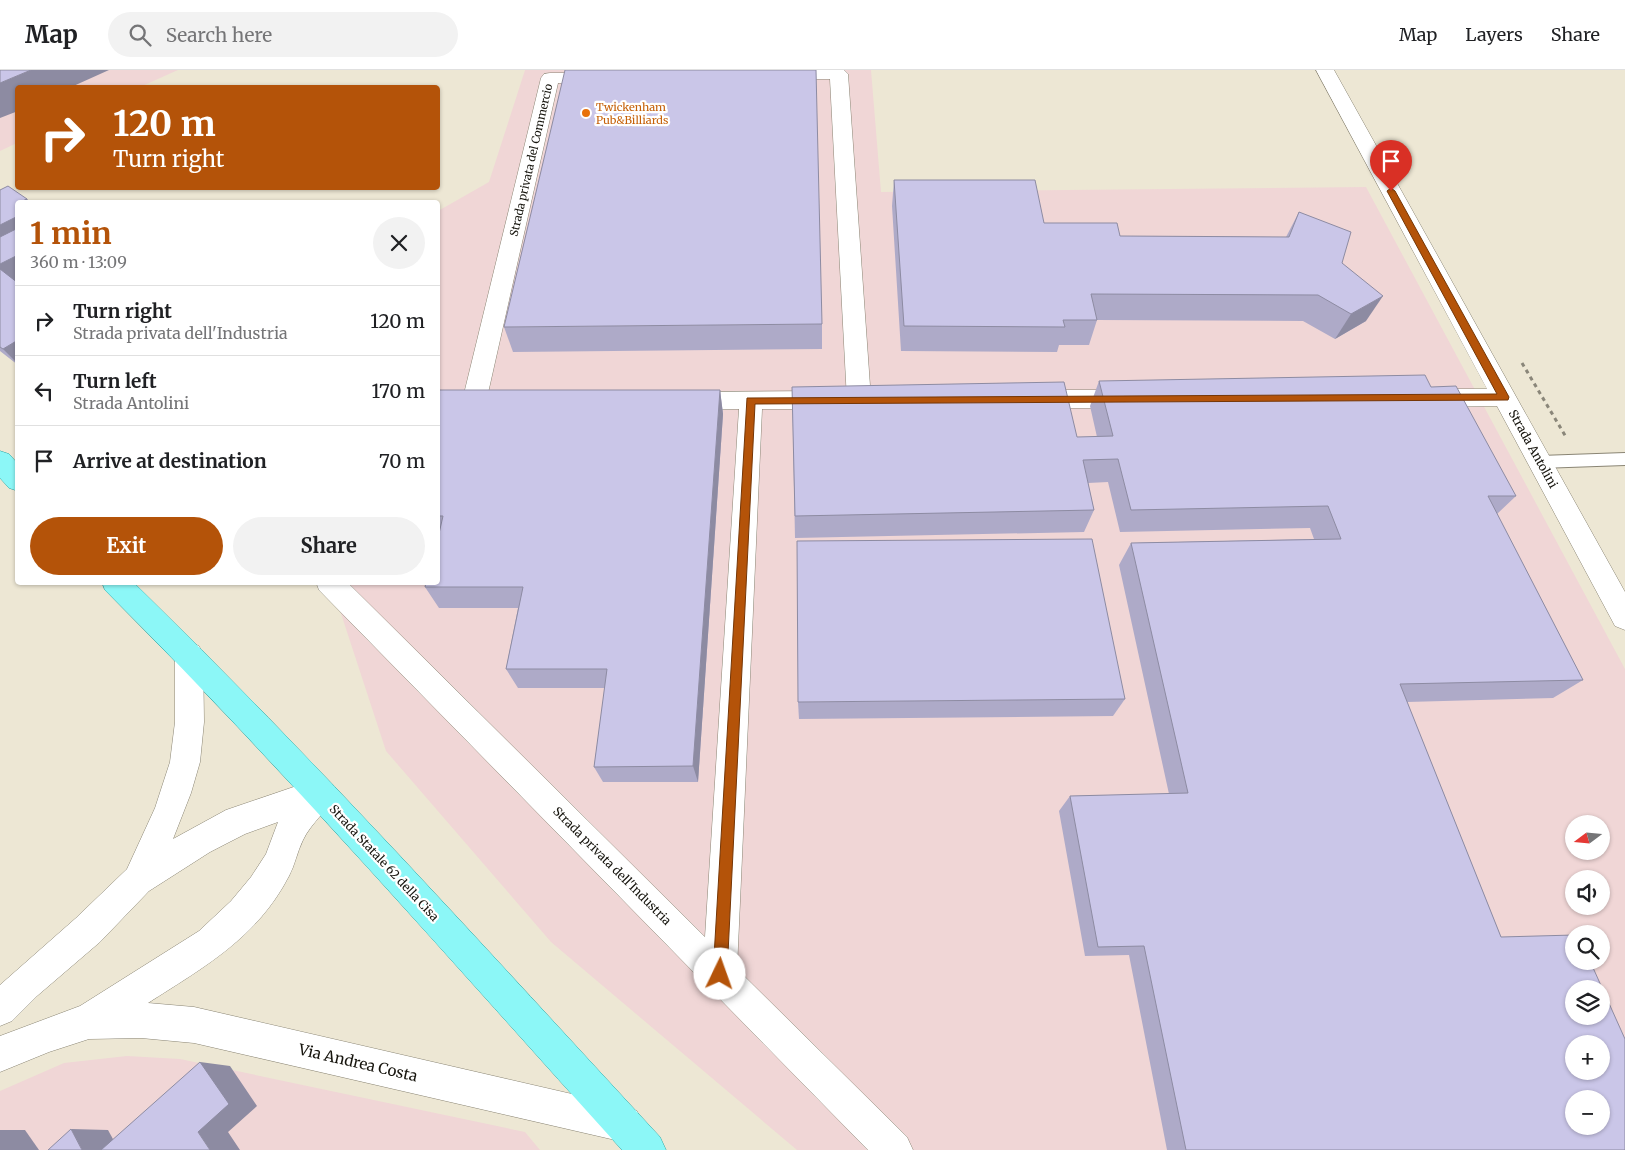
<!DOCTYPE html>
<html lang="en">
<head>
<meta charset="utf-8">
<style>
	body { margin:0; font-family:Merriweather,serif; background:#f2f2f2; color:#202124; height:100vh; display:flex; flex-direction:column; font-size:19px; white-space:nowrap }
	* { box-sizing:border-box; margin:0 }
	p { font-size:16px; color:#757577 }
	.icon { flex:none; width:28px; height:28px; fill:none; stroke:currentColor; stroke-width:2; stroke-linecap:round; stroke-linejoin:round }
	.map { position:relative; flex:1; overflow:hidden }
	.side { position:absolute; left:15px; top:130px; width:425px; height:385px; display:flex; flex-direction:column; background:#fff; border-radius:5px; box-shadow:0 1px 4px #0004 }
	.side>* { flex:none }
	.top-card { position:absolute; left:15px; top:15px; width:425px; height:105px; border-radius:5px; box-shadow:0 1px 4px #0004; background:#b45309; color:#fff; overflow:hidden }
	.needle { width:32px; rotate:254deg }
	.controls { position:absolute; left:1565px; top:745px; display:grid; gap:10px }
	.controls a { display:grid; place-items:center; width:45px; height:45px; border-radius:50%; background:#fff; box-shadow:0 1px 4px #0004; font-size:25px }
	.pin { position:absolute; display:grid; place-items:center; width:42px; height:42px; color:#fff; margin:-51px -21px; border-radius:50% 50% 50% 0; rotate:-45deg; box-shadow:0 0 5px #0007 }
	.pin .icon { rotate:45deg }
	.me { position:absolute; width:55px; margin:-28px; rotate:3deg; stroke-linejoin:round; filter:drop-shadow(0 0 4px #0008) }
	.turn { display:flex; align-items:center; gap:18px; height:105px; padding:0 15px; font-size:22px }
	.turn .icon { width:65px; height:65px; stroke-width:2.5 }
	.turn b { display:block; font-size:35px; line-height:42px }
	.round { display:grid; place-items:center; flex:none; width:52px; height:52px; border-radius:26px; background:#f2f2f2 }
	.summary { display:flex; align-items:center; justify-content:space-between; height:85px; padding:0 15px }
	h1 { font-size:30px; font-weight:700; line-height:38px; color:#b45309 }
	.cta { display:flex; gap:10px; margin-top:auto; padding:10px 15px }
	.cta a { flex:1; height:58px; border-radius:30px; background:#b45309; color:#fff; font-size:20px; font-weight:700; line-height:58px; text-align:center }
	.cta a+a { background:#f2f2f2; color:#202124 }
	ul { padding:0; list-style:none }
	li { display:flex; align-items:center; gap:15px; height:70px; padding:0 15px; border-top:1px solid #e0e0e0 }
	li div { flex:1 }
	li b { display:block; font-size:19px }
	li em { font-style:normal }
	header { display:flex; align-items:center; gap:30px; box-sizing:border-box; height:70px; padding:0 25px; background:#fff; border-bottom:1px solid #e0e0e0 }
	header strong { font-size:24px }
	nav { display:flex; gap:28px; margin-inline-start:auto; font-size:18px }
	.search { width:350px; height:45px; background:#f2f2f2; display:flex; align-items:center; gap:12px; box-sizing:border-box; padding:0 18px; border-radius:28px; color:#757577; font-size:19px }
	.map>svg:first-child { display:block }
	.industrial { fill:#f0d6d6; fill-rule:evenodd }
	.lines { fill:none; stroke-linecap:round; stroke-linejoin:round }
	.lane-casing { stroke:#8a8574; stroke-width:2 }
	.street-casing { stroke:#8a8574; stroke-width:1 }
	.primary-casing { stroke:#31a5a2; stroke-width:1 }
	.path { stroke:#8a8679; stroke-width:3; stroke-dasharray:4 4; stroke-linecap:butt }
	.lane { fill:#fff; fill-rule:evenodd }
	.street { fill:#fff; fill-rule:evenodd }
	.primary { fill:#8cf7f7; fill-rule:evenodd }
	.wall { fill:#aeaac8 }
	.shaded-wall { fill:#8d8ba2 }
	.building { fill:#cac6e8; stroke:#8d8ba2; fill-rule:evenodd }
	.route { fill:#b45309; stroke:#753606 }
	.food-dot { fill:#e8710a; stroke:#fff; stroke-width:2 }
	.labels { text-anchor:middle; stroke-width:4.5; stroke-linejoin:round; paint-order:stroke }
	.far-food-label { font-size:11px; fill:#c56008; stroke:#fff; text-anchor:start }
	.far-street-label { font-size:11px; fill:#17150e; stroke:#fff }
	.street-label { font-size:12px; fill:#17150e; stroke:#fff }
	.near-street-label { font-size:15px; fill:#17150e; stroke:#fff }
</style>
</head>
<body>
<header>
<strong>Map</strong>
<div class="search"><svg class="icon" aria-label="search" viewBox="0 0 24 24"><circle cx="10" cy="10" r="6"/><path d="M15 15l6 6"/></svg>Search here</div>
<nav><a>Map</a><a>Layers</a><a>Share</a></nav>
</header>
<div class="map">
<svg width="1625" height="1080" viewBox="0 0 1625 1080">
	<rect width="100%" height="100%" fill="#ede7d4"/>
	<g class="industrial">
		<path d="M0,0H178L140,17L18,18L17,73L0,81Z"/>
		<path d="M525,0H871L881,122L1366,117L1625,599V1080H797L551,872L386,681L331,513L438,512V141L489,112ZM1574,754H1601V781H1574ZM1574,809H1601V836H1574ZM1574,864H1601V891H1574ZM1574,919H1601V946H1574ZM1574,974H1601V1001H1574ZM1574,1029H1601V1056H1574Z"/>
		<path d="M127,986L180,989L525,1062L540,1080H0V1021L64,993Z"/>
	</g>
	<g class="lines">
		<g class="lane-casing">
			<path id="lane" d="M1625,383V395L1540,398L1535,396L1533,392L1535,388L1540,386Z"/>
		</g>
		<g class="street-casing">
			<g id="street">
				<path d="M779,0H844L848,4L871,330L867,336L859,339L851,336L847,330L830,9H774L771,5L774,1Z"/>
				<path d="M1316,0H1334L1625,522V560L1615,556L1497,336L1424,337L1416,334L1412,328L1416,322L1424,319H1487Z"/>
				<path d="M550,3H599L605,4L608,8L605,12L599,13H558L486,332L482,338L474,341L466,338L462,332L541,8L544,4Z"/>
				<path d="M1031,320H1128L1136,323L1140,329L1136,335L1128,338H1031L1023,335L1019,329L1023,323Z"/>
				<path d="M828,321L836,324L840,330L836,336L828,339H762L737,899L907,1067L913,1080H868L319,520L316,512H347L705,867L739,339L684,340L676,337L672,331L676,325L684,322Z"/>
				<path d="M189,572L199,576L203,585L204,652L200,692L191,723L173,769L226,740L320,708L331,713L335,723C328,741 311,753 303,770C297,782 295,795 289,806C257,868 204,897 148,933L194,937L624,1036L637,1041L642,1054L637,1067L624,1072L194,973L141,968L89,969L49,982L0,1002V966L80,936L199,861L231,831L251,807L266,784L278,752L245,764L210,782L149,821L100,872L37,926L12,951L0,956V915L76,848L127,799L155,738L170,692L175,652V585L179,576Z"/>
			</g>
		</g>
		<g class="primary-casing">
			<g id="primary">
				<path d="M0,381L9,384L18,394V421L9,418L0,408Z"/>
				<path d="M102,512H133C316,690 487,880 660,1067L666,1080H622C452,892 285,700 105,520Z"/>
			</g>
		</g>
		<path class="path" d="M1522,293L1566,367"/>
		<use href="#lane" class="lane"/>
		<use href="#street" class="street"/>
		<use href="#primary" class="primary"/>
	</g>
	<g class="wall">
		<path d="M894,110L1044,153L1120,166L1286,167L1299,142L1342,193L1366,251L1335,269L1303,251L1097,250L1089,275H1059L1057,282L901,281L892,136Z"/>
		<path d="M0,120L27,129L30,132H18V211L16,212L18,213V295L0,281Z"/>
		<path d="M822,254V279L513,282L504,257Z"/>
		<path d="M1099,311L1431,317L1516,426L1497,444L1583,610L1553,628L1407,632L1501,867L1625,1080H1167L1129,885L1085,886L1059,741L1070,726L1169,724L1119,495L1131,473L1314,469L1310,458L1120,462L1108,412L1088,413L1094,440L1084,462L795,468L792,317L1077,367H1097L1090,336Z"/>
		<path d="M438,320H720L723,344L698,712H603L594,697L605,618H518L506,599L518,538H439L425,517L438,512Z"/>
		<path d="M1125,629L1113,646L799,649L798,632Z"/>
	</g>
	<g class="shaded-wall">
		<path d="M31,0H109L69,18H18V41L0,48V13Z"/>
		<path d="M27,129L30,132H20Z"/>
		<path d="M18,146V184L0,193V155Z"/>
		<path d="M18,185V211L11,215L0,203V194Z"/>
		<path d="M1383,226L1366,251L1335,269L1351,244Z"/>
		<path d="M18,270V294L3,279Z"/>
		<path d="M720,320L723,344L698,712L693,696Z"/>
		<path d="M200,992L230,996L257,1036L228,1062L240,1080H210L198,1062Z"/>
		<path d="M71,1059L108,1060L119,1080H82Z"/>
		<path d="M0,1060H25L39,1080H0Z"/>
	</g>
	<g class="building">
		<path d="M0,0H31L0,13Z"/>
		<path d="M565,0H816L822,254L504,257Z"/>
		<path d="M894,110H1035L1044,153H1117L1120,166L1289,167L1299,142L1351,162L1342,193L1383,226L1351,244L1318,225L1091,224L1097,250H1063L1065,257L904,256Z"/>
		<path d="M8,116L27,129L20,132H18L17,134L18,135V146L0,155V120Z"/>
		<path d="M18,158V185L0,194V167Z"/>
		<path d="M0,199L18,213V270L3,279L0,277Z"/>
		<path d="M1425,305L1431,317L1456,316L1516,426H1488L1583,610L1400,614L1501,867L1574,865V891H1590L1625,969V1080H1186L1144,876L1098,877L1070,726L1188,723L1131,473L1341,469L1328,436L1131,440L1118,389L1083,390L1094,440L795,446L792,317L1064,312L1077,367L1113,366L1099,311ZM1574,919H1601V946H1574ZM1574,974H1601V1001H1574ZM1574,1029H1601V1056H1574Z"/>
		<path d="M438,320H720L693,696L594,697L607,599H506L523,517H425L426,512H438V468L443,446H438Z"/>
		<path d="M1092,469L1125,629L798,632L797,471Z"/>
		<path d="M200,992L229,1034L198,1062L210,1080H101Z"/>
		<path d="M71,1059L82,1080H48Z"/>
	</g>
	<path class="route" d="M1391,118L1395,121L1509,327L1508,330L755,334L727,904L725,910L720,912L715,910L713,904L747,328L1497,324L1387,121Z"/>
	<circle class="food-dot" cx="586" cy="43" r="5"/>
	<g class="labels">
		<g class="far-food-label">
			<text x="596" y="41">Twickenham<tspan x="596" dy="13">Pub&amp;Billiards</tspan></text>
		</g>
		<g class="far-street-label">
			<text transform="translate(531 90) rotate(-77)" y="4">Strada privata del Commercio</text>
		</g>
		<g class="street-label">
			<text transform="translate(1533 379) rotate(61)" y="4">Strada Antolini</text>
			<text transform="translate(384 793) rotate(47)" y="4">Strada Statale 62 della Cisa</text>
			<text transform="translate(612 796) rotate(45)" y="4">Strada privata dell'Industria</text>
		</g>
		<g class="near-street-label">
			<text transform="translate(358 993) rotate(13)" y="5">Via Andrea Costa</text>
		</g>
	</g>
</svg>
<div class="controls">
<a><svg class="needle" viewBox="-14 -14 28 28"><path d="M0-13l5 13h-10z" fill="#e53935"/><path d="M0 13l5-13h-10z" fill="#757577"/></svg></a>
<a><svg class="icon" aria-label="sound" viewBox="0 0 24 24"><path d="M4 9h4l5-4v14l-5-4H4zM17 9q2 3 0 6"/></svg></a>
<a><svg class="icon" aria-label="search" viewBox="0 0 24 24"><circle cx="10" cy="10" r="6"/><path d="M15 15l6 6"/></svg></a>
<a><svg class="icon" aria-label="layers" viewBox="0 0 24 24"><path d="M12 4l9 5-9 5-9-5zM3 14l9 5 9-5"/></svg></a>
<a>+</a>
<a>−</a>
</div>
<div class="pin" style="left:1391px;top:121px;background:#d93025"><svg class="icon" aria-label="arrive" viewBox="0 0 24 24"><path d="M6 21V4h12l-3 4 3 4H6"/></svg></div>
<svg class="me" style="left:720px;top:904px" viewBox="-20 -20 40 40"><circle r="19" fill="#fff"/><path d="M0-13L10 11 0 6-10 11z" fill="#b45309"/></svg>
<div class="top-card">
<div class="turn"><svg class="icon" aria-label="right" viewBox="0 0 24 24"><path d="M7 20v-9h11M14 6l5 5-5 5"/></svg><div><b>120 m</b>Turn right</div></div>
</div>
<section class="side">
<div class="summary"><div><h1>1 min</h1><p>360 m · 13:09</p></div><a class="round"><svg class="icon" aria-label="close" viewBox="0 0 24 24"><path d="M6 6l12 12M18 6L6 18"/></svg></a></div>
<ul>
<li><svg class="icon" aria-label="right" viewBox="0 0 24 24"><path d="M7 20v-9h11M14 6l5 5-5 5"/></svg><div><b>Turn right</b><p>Strada privata dell'Industria</p></div><em>120 m</em></li>
<li><svg class="icon" aria-label="left" viewBox="0 0 24 24"><path d="M17 20v-9H6M10 6l-5 5 5 5"/></svg><div><b>Turn left</b><p>Strada Antolini</p></div><em>170 m</em></li>
<li><svg class="icon" aria-label="arrive" viewBox="0 0 24 24"><path d="M6 21V4h12l-3 4 3 4H6"/></svg><div><b>Arrive at destination</b></div><em>70 m</em></li>
</ul>
<div class="cta"><a>Exit</a><a>Share</a></div>
</section>
</div>
</body>
</html>
